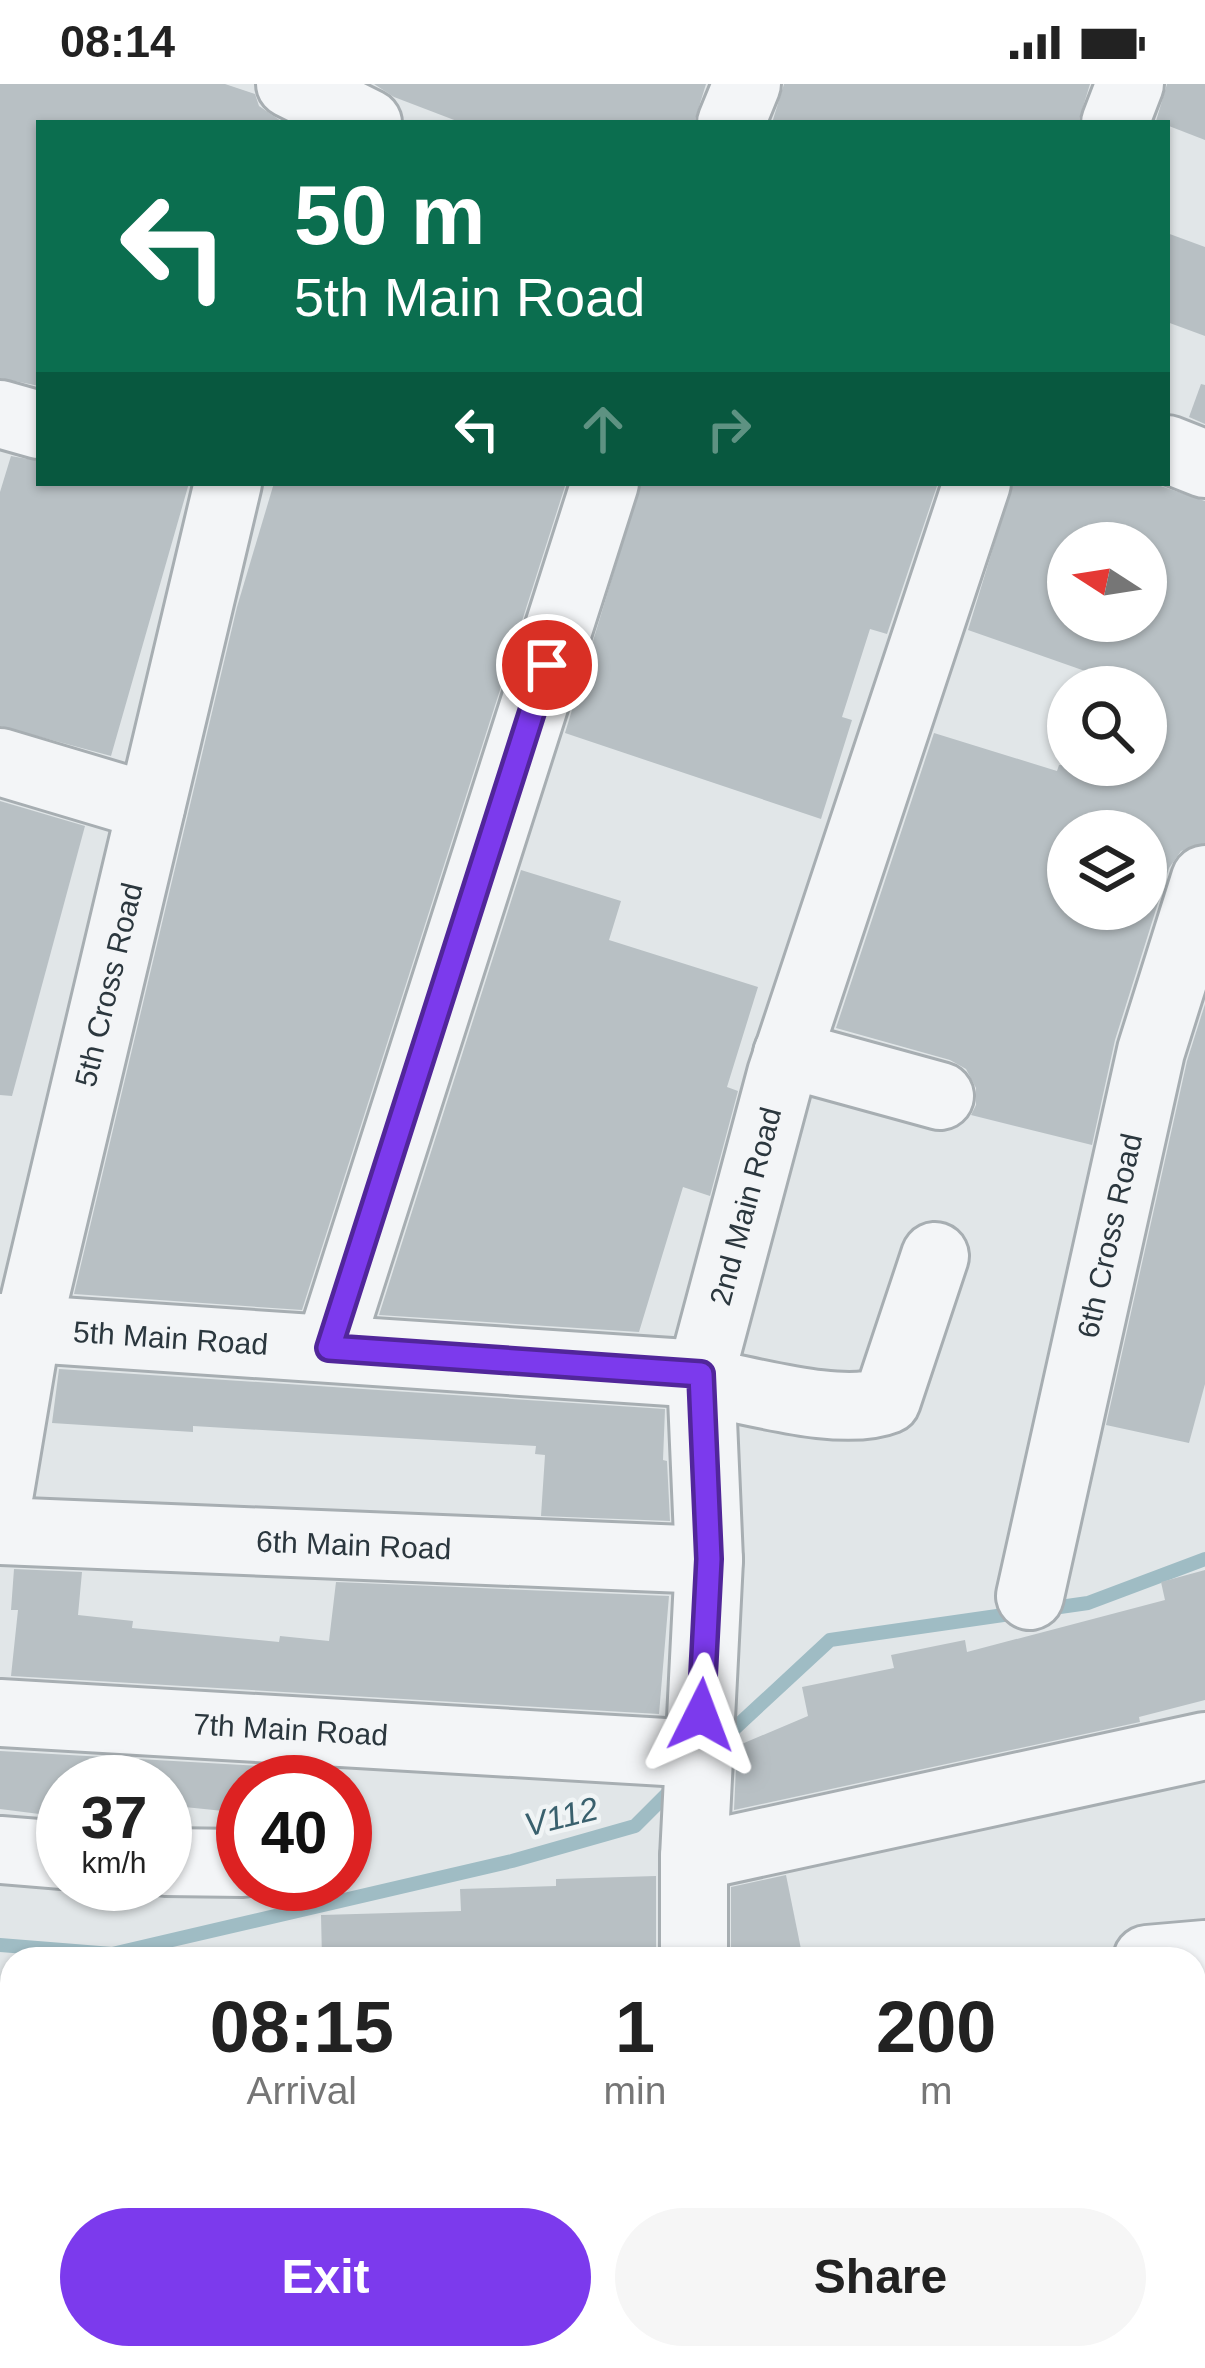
<!DOCTYPE html>
<html lang="en">
<head>
<meta charset="utf-8">
<style>
	body { margin:0; font-family:Helvetica,sans-serif; background:#f6f6f6; color:#222; height:100vh; display:flex; flex-direction:column; font-size:45px; white-space:nowrap }
	* { box-sizing:border-box; margin:0 }
	p { font-size:39px; color:#767676 }
	.icon { flex:none; width:66px; height:66px; fill:none; stroke:currentColor; stroke-width:2; stroke-linecap:round; stroke-linejoin:round }
	.map { position:relative; flex:1; overflow:hidden }
	.side { position:absolute; left:0px; top:1863px; width:1206px; height:423px; display:flex; flex-direction:column; background:#fff; border-radius:36px 36px 0 0; box-shadow:0 3px 9px #0004 }
	.side>* { flex:none }
	.guide { position:absolute; left:36px; top:36px; width:1134px; height:366px; border-radius:0px; box-shadow:0 3px 9px #0004; background:#0b6e4f; color:#fff; overflow:hidden }
	.needle { width:78px; rotate:282deg }
	.tools { position:absolute; left:1047px; top:438px; display:grid; gap:24px }
	.tools a { display:grid; place-items:center; width:120px; height:120px; border-radius:50%; background:#fff; box-shadow:0 3px 9px #0004; font-size:60px }
	.speed { position:absolute; left:36px; top:1671px; display:flex; gap:24px; font-size:60px; font-weight:700; text-align:center }
	.speed>* { display:grid; place-content:center; width:156px; height:156px; border-radius:50%; background:#fff; box-shadow:0 3px 9px #0004; line-height:1 }
	.speed small { font-size:30px; font-weight:400 }
	.speed .limit { border:18px solid #d22; background:#fff; color:#111 }
	.pin { position:absolute; display:grid; place-items:center; width:102px; height:102px; color:#fff; margin:-51px; border:6px solid #fff; border-radius:50%; box-shadow:0 3px 12px #0007 }
	.me { position:absolute; width:132px; margin:-66px; rotate:3deg; stroke-linejoin:round; filter:drop-shadow(0 0 9px #0008) }
	.turn { display:flex; align-items:center; gap:42px; height:252px; padding:0 60px; font-size:54px }
	.turn .icon { width:156px; height:156px; stroke-width:2.5 }
	.turn b { display:block; font-size:84px; line-height:102px }
	.lanes { display:flex; align-items:center; height:114px; padding:0 60px; background:#0003; justify-content:center; gap:60px; direction:ltr }
	.lanes .off { opacity:.35 }
	.eta { display:flex; justify-content:space-evenly; align-items:center; height:204px; text-align:center }
	.eta b { font-size:72px; font-weight:700; line-height:84px }
	.button { display:flex; gap:24px; margin-top:auto; padding:24px 60px }
	.button a { flex:1; height:138px; border-radius:72px; background:#7c3aed; color:#fff; font-size:48px; font-weight:700; line-height:138px; text-align:center }
	.button a+a { background:#f6f6f6; color:#222 }
	.status { display:flex; justify-content:space-between; align-items:center; height:84px; padding:0 60px; background:#fff; direction:ltr }
	.status svg { height:33px; fill:currentColor }
	.map>svg:first-child { display:block }
	.lines { fill:none; stroke-linecap:round; stroke-linejoin:round }
	.stream { stroke:#9fbcc4; stroke-width:14 }
	.building { fill:#b8c0c4; fill-rule:evenodd }
	.minor-casing { stroke:#a7aeb2; stroke-width:72 }
	.minor { stroke:#f3f5f7; stroke-width:66 }
	.route-casing { stroke:#51269a; stroke-width:30 }
	.route { stroke:#7c3aed; stroke-width:21 }
	.labels { text-anchor:middle; stroke-width:9; stroke-linejoin:round; paint-order:stroke }
	.street-label { font-size:30px; fill:#2b373e; stroke:#f0f4f5 }
	.water-label { font-size:33px; font-style:italic; fill:#39606d; stroke:#f0f4f5 }
</style>
</head>
<body>
<div class="status"><b>08:14</b><svg viewBox="0 0 49 12"><path d="M0 12V9h3v3zM5 12V6h3v6zM10 12V3h3v9zM15 12V0h3v12zM26 1h20v11H26zM47 4h2v5h-2z"/></svg></div>
<div class="map">
<svg width="1205" height="2284" viewBox="0 0 1205 2284">
	<rect width="100%" height="100%" fill="#e1e6e8"/>
	<g class="lines">
		<g class="stream">
			<path d="M1046,1525L1088,1519L1205,1475"/>
			<path d="M722,1656L830,1556L1018,1529"/>
			<path d="M0,1861L112,1870L512,1777L635,1742L676,1701"/>
		</g>
	</g>
	<g class="building">
		<path d="M0,0H225L255,10L259,22L284,39H39V302L0,294Z"/>
		<path d="M374,0H706L694,39H462L394,13Z"/>
		<path d="M784,0H1090L1078,39H772Z"/>
		<path d="M1167,0H1205V56L1156,37Z"/>
		<path d="M1167,149L1205,163V252L1167,238Z"/>
		<path d="M1201,300L1205,301V340L1189,333Z"/>
		<path d="M11,372L39,377V399H189L111,672L0,642V408Z"/>
		<path d="M274,399H566L302,1226L74,1210L237,523Z"/>
		<path d="M641,399H938L887,550L870,545L842,633L852,636L821,735L565,649Z"/>
		<path d="M1013,399H1152L1205,417V759L1181,767L1169,784L1115,956L1092,1061L971,1031L976,1021V1004L966,985L950,976L836,944L934,649L1057,687L1059,681H1146V603H1080L1085,587L968,546ZM1068,459H1146V537H1068ZM1068,747H1146V825H1068Z"/>
		<path d="M0,717L85,742L12,1012L0,1011Z"/>
		<path d="M521,786L621,817L609,856L758,903L727,1003L738,1007L710,1112L683,1103L639,1248L379,1231Z"/>
		<path d="M1205,920V1300L1189,1359L1106,1341L1187,977Z"/>
		<path d="M59,1285L665,1325L663,1376L667,1377L670,1437L541,1432L545,1371L535,1370L536,1362L193,1342V1348L52,1339Z"/>
		<path d="M14,1485L82,1488L78,1531L133,1537L132,1544L279,1558L280,1552L329,1557L336,1498L669,1512L659,1630L11,1592L18,1526H11Z"/>
		<path d="M1205,1486V1616L1139,1633L1140,1638L734,1726L737,1662L808,1632L802,1603L894,1584L891,1571L965,1556L967,1568L1165,1516L1161,1498Z"/>
		<path d="M0,1667L279,1683L277,1698H243V1729L165,1721V1698H63V1733L0,1725Z"/>
		<path d="M786,1791L803,1875H731V1803Z"/>
		<path d="M656,1792V1875H322L321,1831L461,1827L460,1805L556,1802V1795Z"/>
	</g>
	<g class="lines">
		<g class="minor-casing">
			<g id="minor">
				<path d="M290,0L368,39"/>
				<path d="M731,39L747,0"/>
				<path d="M1115,39L1130,0"/>
				<path d="M0,330L39,341"/>
				<path d="M1167,365L1205,380"/>
				<path d="M0,678L151,723"/>
				<path d="M787,970L940,1012"/>
				<path id="s1" d="M0,1243L701,1290"/>
				<path d="M329,1264L605,399"/>
				<path d="M702,1298C751,1306 842,1334 887,1316L935,1172"/>
				<path id="s2" d="M0,1408L27,1247L228,399"/>
				<path id="s3" d="M0,1447L709,1476"/>
				<path id="s4" d="M1030,1512L1151,967L1205,795"/>
				<path id="s5" d="M0,1629L699,1670"/>
				<path d="M0,1766L63,1771"/>
				<path d="M694,1773L1205,1662"/>
				<path d="M165,1778L243,1779"/>
				<path id="s6" d="M694,1875V1773L709,1476L701,1290L781,990L977,399"/>
				<path d="M1147,1875L1205,1870"/>
				<path d="M0,2066H12"/>
				<path d="M1194,2162L1205,2161"/>
				<path d="M161,2274V2284"/>
				<path d="M423,2274L424,2284"/>
				<path d="M688,2284V2274"/>
			</g>
		</g>
		<use href="#minor" class="minor"/>
	</g>
	<g class="lines">
		<g class="route-casing">
			<path id="route" d="M547,581L329,1264L701,1290L709,1475L701,1631"/>
		</g>
		<use href="#route" class="route"/>
	</g>
	<g class="labels">
		<g class="street-label">
			<text dy="10" stroke="none"><textPath href="#s2" startOffset="519">5th Cross Road</textPath></text>
			<text dy="10" stroke="none"><textPath href="#s6" startOffset="759">2nd Main Road</textPath></text>
			<text dy="10" stroke="none"><textPath href="#s4" startOffset="369">6th Cross Road</textPath></text>
			<text dy="10" stroke="none"><textPath href="#s1" startOffset="171">5th Main Road</textPath></text>
			<text dy="10" stroke="none"><textPath href="#s3" startOffset="354">6th Main Road</textPath></text>
			<text dy="10" stroke="none"><textPath href="#s5" startOffset="291">7th Main Road</textPath></text>
		</g>
		<g class="water-label">
			<text transform="translate(561 1732) rotate(-14)" y="12">V112</text>
		</g>
	</g>
</svg>
<div class="tools">
<a><svg class="needle" viewBox="-14 -14 28 28"><path d="M0-13l5 13h-10z" fill="#e53935"/><path d="M0 13l5-13h-10z" fill="#767676"/></svg></a>
<a><svg class="icon" aria-label="search" viewBox="0 0 24 24"><circle cx="10" cy="10" r="6"/><path d="M15 15l6 6"/></svg></a>
<a><svg class="icon" aria-label="layers" viewBox="0 0 24 24"><path d="M12 4l9 5-9 5-9-5zM3 14l9 5 9-5"/></svg></a>
</div>
<div class="speed"><div>37<small>km/h</small></div><div class="limit">40</div></div>
<div class="pin" style="left:547px;top:581px;background:#d93025"><svg class="icon" aria-label="arrive" viewBox="0 0 24 24"><path d="M6 21V4h12l-3 4 3 4H6"/></svg></div>
<svg class="me" style="left:701px;top:1631px" viewBox="-20 -20 40 40"><path d="M0-17L14 15 0 8-14 15z" fill="#7c3aed" stroke="#fff" stroke-width="4"/></svg>
<div class="guide">
<div class="turn"><svg class="icon" aria-label="left" viewBox="0 0 24 24"><path d="M17 20v-9H6M10 6l-5 5 5 5"/></svg><div><b>50 m</b>5th Main Road</div></div>
<div class="lanes"><svg class="icon" aria-label="left" viewBox="0 0 24 24"><path d="M17 20v-9H6M10 6l-5 5 5 5"/></svg><svg class="icon off" aria-label="ahead" viewBox="0 0 24 24"><path d="M12 20V5M6 11l6-6 6 6"/></svg><svg class="icon off" aria-label="right" viewBox="0 0 24 24"><path d="M7 20v-9h11M14 6l5 5-5 5"/></svg></div>
</div>
<section class="side">
<div class="eta">
<div><b>08:15</b><p>Arrival</p></div>
<div><b>1</b><p>min</p></div>
<div><b>200</b><p>m</p></div>
</div>
<div class="button"><a>Exit</a><a>Share</a></div>
</section>
</div>
</body>
</html>
